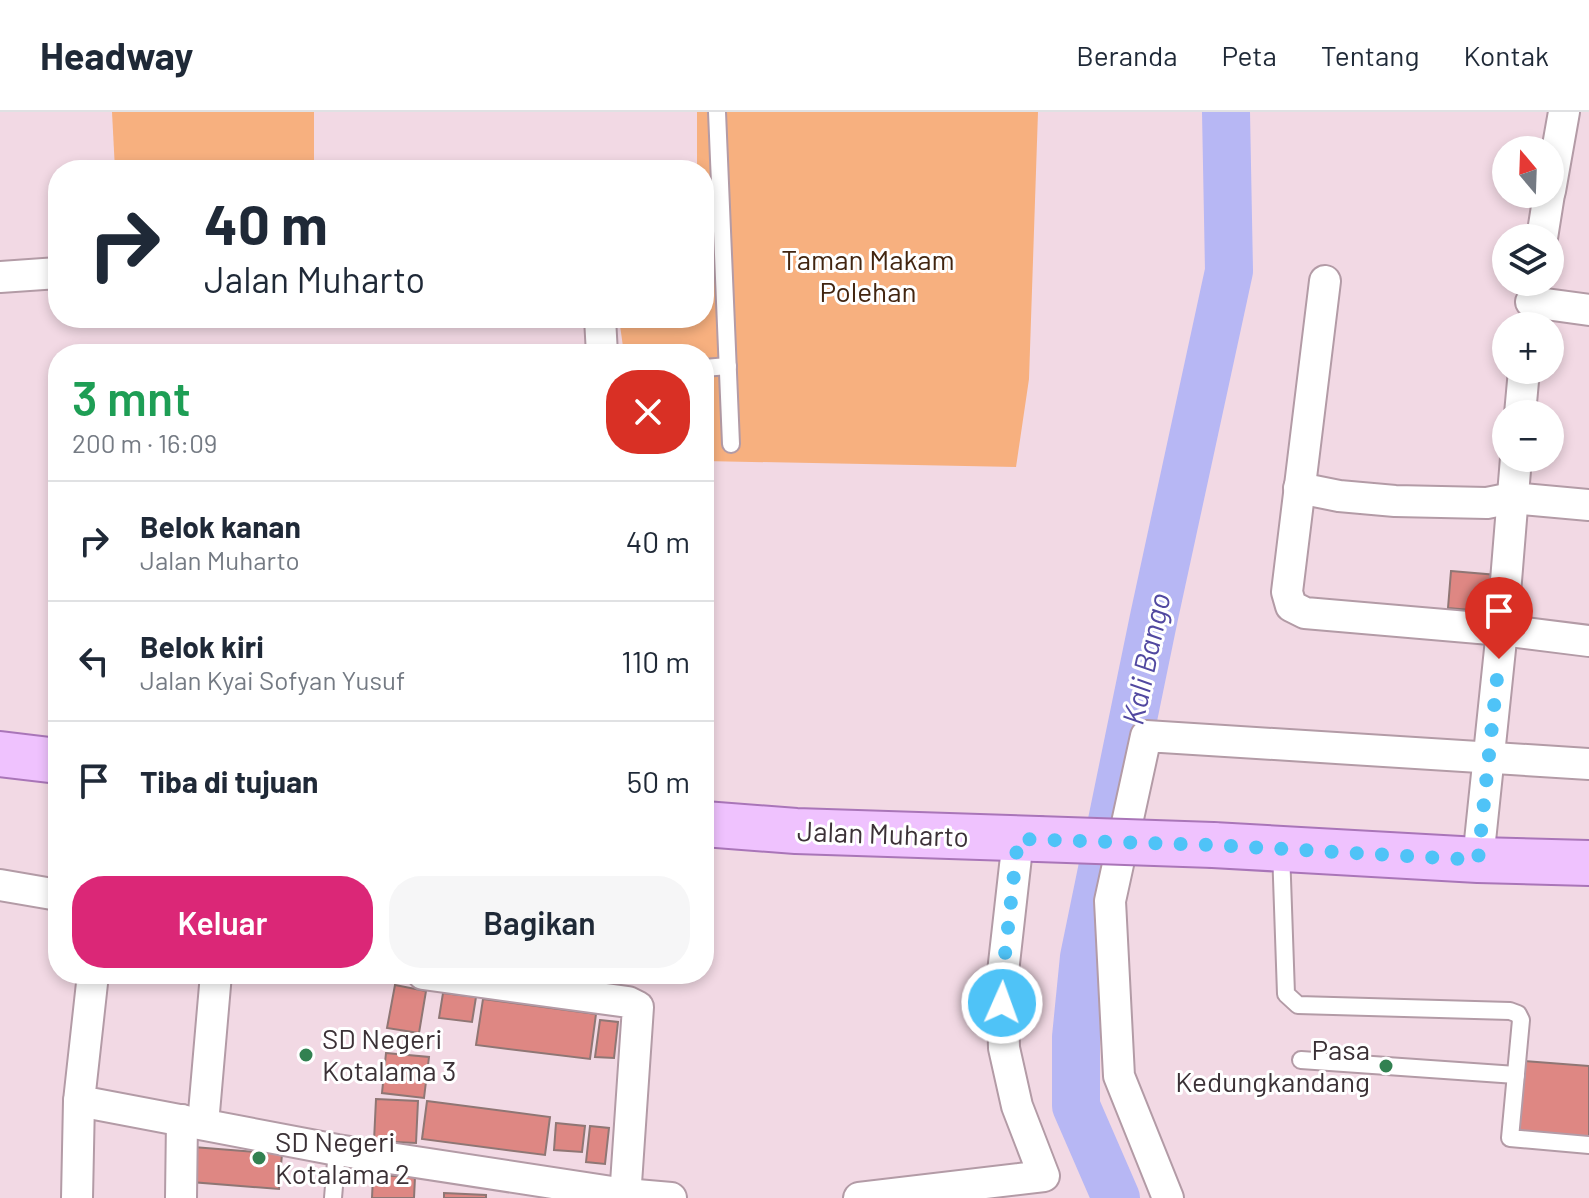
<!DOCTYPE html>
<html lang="id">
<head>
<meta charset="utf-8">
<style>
	body { margin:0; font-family:Barlow,sans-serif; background:#f6f6f7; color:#1f2937; height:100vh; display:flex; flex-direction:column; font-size:30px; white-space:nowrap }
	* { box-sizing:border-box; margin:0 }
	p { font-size:26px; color:#747a83 }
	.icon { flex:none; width:44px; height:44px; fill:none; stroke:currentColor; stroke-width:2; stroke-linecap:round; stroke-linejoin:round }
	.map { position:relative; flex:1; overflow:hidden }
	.panel { position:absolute; left:48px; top:232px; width:666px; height:640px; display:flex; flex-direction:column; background:#fff; border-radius:32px; box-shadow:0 4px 12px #0003 }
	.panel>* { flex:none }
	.banner { position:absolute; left:48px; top:48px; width:666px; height:168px; border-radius:32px; box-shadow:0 4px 12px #0003; background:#fff; color:#1f2937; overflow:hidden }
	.needle { width:52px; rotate:341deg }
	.fabs { position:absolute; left:1492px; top:24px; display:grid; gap:16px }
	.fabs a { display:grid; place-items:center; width:72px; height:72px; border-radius:50%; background:#fff; box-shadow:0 4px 12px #0003; font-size:40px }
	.pin { position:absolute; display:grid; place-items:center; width:68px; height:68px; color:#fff; margin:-82px -34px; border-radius:50% 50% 50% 0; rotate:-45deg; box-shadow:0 0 8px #0007 }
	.pin .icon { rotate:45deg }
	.me { position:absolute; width:88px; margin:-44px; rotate:2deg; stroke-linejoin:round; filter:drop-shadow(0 0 6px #0008) }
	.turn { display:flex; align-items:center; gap:28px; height:168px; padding:0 24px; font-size:36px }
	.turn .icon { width:104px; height:104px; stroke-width:2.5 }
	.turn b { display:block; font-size:56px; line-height:68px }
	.round { display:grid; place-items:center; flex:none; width:84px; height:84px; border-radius:32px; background:#f6f6f7 }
	.head { display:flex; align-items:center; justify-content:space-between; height:136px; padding:0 24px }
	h1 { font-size:48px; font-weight:600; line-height:60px; color:#1e9e55 }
	.action { display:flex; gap:16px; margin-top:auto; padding:16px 24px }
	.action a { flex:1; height:92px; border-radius:32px; background:#db2777; color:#fff; font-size:32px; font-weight:600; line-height:92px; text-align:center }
	.action a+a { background:#f6f6f7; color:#1f2937 }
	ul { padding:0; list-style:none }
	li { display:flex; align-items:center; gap:24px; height:120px; padding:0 24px; border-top:2px solid #e0e1e3 }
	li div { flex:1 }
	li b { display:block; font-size:30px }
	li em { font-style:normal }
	header { display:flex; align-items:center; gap:48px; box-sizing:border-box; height:112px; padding:0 40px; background:#fff; border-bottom:2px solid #e0e1e3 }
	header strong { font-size:38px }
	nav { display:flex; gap:44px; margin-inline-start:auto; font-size:28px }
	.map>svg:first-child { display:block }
	.green { fill:#f7b07f }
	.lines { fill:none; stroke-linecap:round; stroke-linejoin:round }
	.river { stroke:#b7b7f4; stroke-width:48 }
	.building { fill:#de8783; stroke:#8f7674; stroke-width:2 }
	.service-casing { stroke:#b39ba6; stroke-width:20 }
	.minor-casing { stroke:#b39ba6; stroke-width:34 }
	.primary-casing { stroke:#a975b8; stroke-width:48 }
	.service { stroke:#fff; stroke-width:16 }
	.minor { stroke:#fff; stroke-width:30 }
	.primary { stroke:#efc2fe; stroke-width:44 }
	.primary-bridge-casing { stroke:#a975b8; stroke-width:48; stroke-linecap:butt }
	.primary-bridge { stroke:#efc2fe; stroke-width:44 }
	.route { stroke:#4fc3f7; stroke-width:14; stroke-dasharray:0 25.2 }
	.poi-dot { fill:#328151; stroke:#fff; stroke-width:3 }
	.labels { text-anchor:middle; stroke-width:6; stroke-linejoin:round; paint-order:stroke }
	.park-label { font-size:28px; fill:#422510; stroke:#fff }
	.street-label { font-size:28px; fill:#3b3136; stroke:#fff }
	.poi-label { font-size:28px; fill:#3b3136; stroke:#fff; text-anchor:start }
	.water-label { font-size:30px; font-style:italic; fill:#5148a0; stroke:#fff }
</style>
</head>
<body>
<header>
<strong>Headway</strong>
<nav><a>Beranda</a><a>Peta</a><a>Tentang</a><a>Kontak</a></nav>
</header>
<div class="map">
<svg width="1589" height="1086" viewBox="0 0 1589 1086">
	<rect width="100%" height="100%" fill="#f2d9e4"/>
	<g class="green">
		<path d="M112,0H314V58H115Z"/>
		<path d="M697,0H1038L1029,267L1016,355L704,349V242H624L619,206H704V58H697Z"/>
	</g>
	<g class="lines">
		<path class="river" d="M1116,1086L1076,994V925L1084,845L1154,505L1229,159L1226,0"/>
	</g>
	<g class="building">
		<path d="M1451,459L1497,463L1493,500L1448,496Z"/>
		<path d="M395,873L426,879L419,921L387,916Z"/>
		<path d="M443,881L476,885L472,910L439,906Z"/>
		<path d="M483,887L596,902L590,947L476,933Z"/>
		<path d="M600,908L618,910L614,946L595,945Z"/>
		<path d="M386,941L429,945L424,986L382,981Z"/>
		<path d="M1524,949L1589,954V1026L1519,1019Z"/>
		<path d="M376,987L418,989L416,1031L374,1029Z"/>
		<path d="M427,989L550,1005L545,1043L422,1027Z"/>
		<path d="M556,1011L585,1014L582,1040L554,1038Z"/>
		<path d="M590,1014L609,1016L605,1052L586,1050Z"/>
		<path d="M193,1035L282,1042L279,1077L191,1070Z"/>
		<path d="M373,1063L415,1065L414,1086H372Z"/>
		<path d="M444,1081L486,1083V1086H444Z"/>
	</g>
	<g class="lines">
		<g class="service-casing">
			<g id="service">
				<path d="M717,0L731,332"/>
				<path d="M704,256L728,254"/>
				<path d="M1281,738L1286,882L1298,893L1510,899L1518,902L1521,908L1510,1026L1589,1033"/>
				<path d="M1301,948L1516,963"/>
				<path d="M333,1086L337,1038"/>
			</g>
		</g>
		<g class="minor-casing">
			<g id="minor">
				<path d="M1550,79L1564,0"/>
				<path d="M1542,126L1549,82"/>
				<path d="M0,165L58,161"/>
				<path d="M1325,169L1287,480L1291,494L1305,501L1502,518L1589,529"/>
				<path d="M1531,190L1589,198"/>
				<path d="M600,206L602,242"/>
				<path d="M1520,302L1524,258"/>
				<path d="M1299,376L1339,384L1395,389L1487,391L1512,386L1589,393"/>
				<path d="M1478,748L1502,518L1516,346"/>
				<path d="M0,773L58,783"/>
				<path d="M93,862L79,989L337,1038L625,1082L671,1086"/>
				<path d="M423,862L628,890L638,895L625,1086"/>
				<path d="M203,1012L216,862"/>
				<path d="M77,1086L79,989"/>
				<path d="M181,1086L182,1008"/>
				<path d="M859,1086L1044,1064L1017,994L1004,936L1002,869L1018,727"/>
				<path d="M1168,1086L1119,964L1110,789L1146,624L1589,652"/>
			</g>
		</g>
		<g class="primary-casing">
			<g id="primary">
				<path d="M0,642L58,649"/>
				<path d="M704,712L796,719L1038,727"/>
				<path d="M1213,733L1478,748L1589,751"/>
			</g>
		</g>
		<use href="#service" class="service"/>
		<use href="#minor" class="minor"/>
		<use href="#primary" class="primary"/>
		<g class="primary-bridge-casing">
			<path id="primary-bridge" d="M1038,727L1213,733"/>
		</g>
		<use href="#primary-bridge" class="primary-bridge"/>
	</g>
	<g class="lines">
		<path class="route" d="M1002,891V869L1018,727L1213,733L1478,748L1499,547"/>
	</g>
	<g class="poi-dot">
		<circle cx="306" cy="943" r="8"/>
		<circle cx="1386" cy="954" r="8"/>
		<circle cx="259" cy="1046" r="8"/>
	</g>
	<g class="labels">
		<g class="park-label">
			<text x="868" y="158">Taman Makam<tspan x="868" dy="32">Polehan</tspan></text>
		</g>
		<g class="street-label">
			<text transform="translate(883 722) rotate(2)" y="10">Jalan Muharto</text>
		</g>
		<g class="poi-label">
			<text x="322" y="937">SD Negeri<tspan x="322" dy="32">Kotalama 3</tspan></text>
			<text x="1370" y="948" text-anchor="end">Pasa<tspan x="1370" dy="32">Kedungkandang</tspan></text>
			<text x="275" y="1040">SD Negeri<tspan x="275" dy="32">Kotalama 2</tspan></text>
		</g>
		<g class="water-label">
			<text transform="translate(1147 547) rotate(-78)" y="10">Kali Bango</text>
		</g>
	</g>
</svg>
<div class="fabs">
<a><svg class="needle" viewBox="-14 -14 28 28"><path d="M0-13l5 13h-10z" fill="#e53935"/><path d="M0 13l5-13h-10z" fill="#747a83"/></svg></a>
<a><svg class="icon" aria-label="layers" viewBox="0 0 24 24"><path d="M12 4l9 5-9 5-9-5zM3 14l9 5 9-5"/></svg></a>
<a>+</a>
<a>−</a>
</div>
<div class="pin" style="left:1499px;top:547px;background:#d93025"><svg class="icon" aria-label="arrive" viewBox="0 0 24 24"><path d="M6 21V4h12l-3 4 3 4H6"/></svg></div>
<svg class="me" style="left:1002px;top:891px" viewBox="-20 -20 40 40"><circle r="17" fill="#4fc3f7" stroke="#fff" stroke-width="3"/><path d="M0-11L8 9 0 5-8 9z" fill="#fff"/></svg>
<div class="banner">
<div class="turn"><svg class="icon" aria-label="right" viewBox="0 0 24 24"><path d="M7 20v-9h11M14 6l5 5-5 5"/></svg><div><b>40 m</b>Jalan Muharto</div></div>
</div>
<section class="panel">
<div class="head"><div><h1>3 mnt</h1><p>200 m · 16:09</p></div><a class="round" style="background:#d93025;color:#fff"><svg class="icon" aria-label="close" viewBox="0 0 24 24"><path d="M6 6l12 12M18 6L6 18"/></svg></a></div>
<ul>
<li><svg class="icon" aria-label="right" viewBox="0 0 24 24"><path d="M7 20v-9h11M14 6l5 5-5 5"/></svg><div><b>Belok kanan</b><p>Jalan Muharto</p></div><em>40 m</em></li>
<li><svg class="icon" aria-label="left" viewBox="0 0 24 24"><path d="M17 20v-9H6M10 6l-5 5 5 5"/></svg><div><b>Belok kiri</b><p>Jalan Kyai Sofyan Yusuf</p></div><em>110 m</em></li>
<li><svg class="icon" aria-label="arrive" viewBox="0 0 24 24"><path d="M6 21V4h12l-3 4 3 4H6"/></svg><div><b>Tiba di tujuan</b></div><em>50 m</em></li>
</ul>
<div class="action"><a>Keluar</a><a>Bagikan</a></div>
</section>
</div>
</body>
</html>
